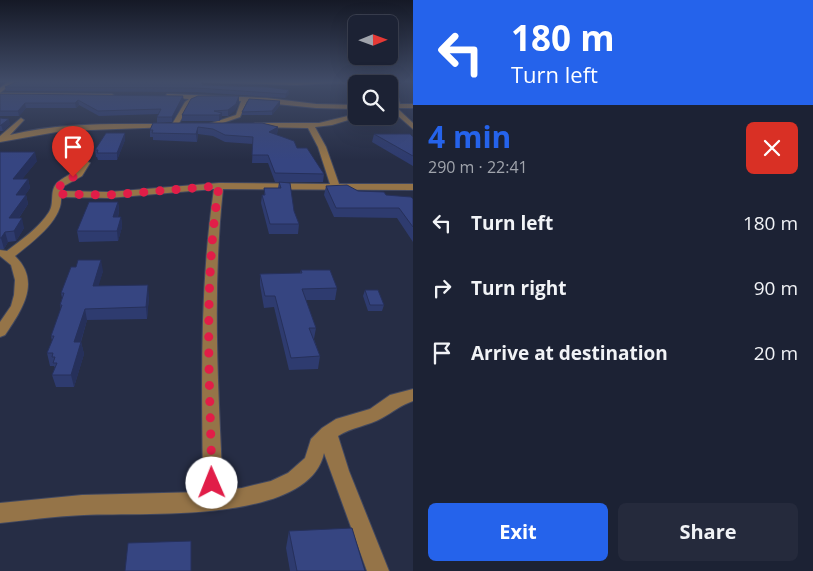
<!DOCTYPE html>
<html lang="en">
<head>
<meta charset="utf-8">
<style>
	body { margin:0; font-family:"Open Sans",sans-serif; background:#252a3c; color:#f1f3f6; height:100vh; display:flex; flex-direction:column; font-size:19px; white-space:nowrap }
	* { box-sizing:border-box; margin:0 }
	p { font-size:16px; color:#a0a4ac }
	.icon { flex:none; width:28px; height:28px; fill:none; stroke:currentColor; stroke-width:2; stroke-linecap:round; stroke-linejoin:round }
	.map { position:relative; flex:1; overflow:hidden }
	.sheet { display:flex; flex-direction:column; background:#1c2234; width:400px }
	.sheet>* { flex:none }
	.guide { background:#2563eb; color:#fff; overflow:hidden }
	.needle { width:32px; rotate:89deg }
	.fabs { position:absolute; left:348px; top:15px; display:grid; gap:10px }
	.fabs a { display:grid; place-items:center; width:50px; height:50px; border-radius:8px; background:#1c2234; box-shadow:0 5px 20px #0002,0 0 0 1px #3a3f4f; font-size:25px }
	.pin { position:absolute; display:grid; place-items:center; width:42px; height:42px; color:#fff; margin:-51px -21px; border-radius:50% 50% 50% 0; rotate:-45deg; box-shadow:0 0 5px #0007 }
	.pin .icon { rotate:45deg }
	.me { position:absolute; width:55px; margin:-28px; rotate:359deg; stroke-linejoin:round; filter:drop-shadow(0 0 4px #0008) }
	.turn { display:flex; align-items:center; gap:18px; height:105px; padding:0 15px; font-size:22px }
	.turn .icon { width:65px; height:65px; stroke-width:2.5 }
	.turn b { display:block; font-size:35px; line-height:42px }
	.round { display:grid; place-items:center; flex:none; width:52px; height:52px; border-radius:8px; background:#252a3c }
	.headline { display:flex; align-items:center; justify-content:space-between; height:85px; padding:0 15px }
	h1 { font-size:30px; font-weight:700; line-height:38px; color:#2563eb }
	.button { display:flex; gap:10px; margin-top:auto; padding:10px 15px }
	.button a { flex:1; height:58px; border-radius:8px; background:#2563eb; color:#fff; font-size:20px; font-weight:700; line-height:58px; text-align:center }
	.button a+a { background:#252a3c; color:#f1f3f6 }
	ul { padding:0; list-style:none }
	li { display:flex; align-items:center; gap:15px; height:65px; padding:0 15px }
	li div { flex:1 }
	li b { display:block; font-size:19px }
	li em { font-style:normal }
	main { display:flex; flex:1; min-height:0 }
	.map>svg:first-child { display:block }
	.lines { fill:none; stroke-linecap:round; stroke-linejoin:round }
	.minor-casing { stroke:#42485f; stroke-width:2 }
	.minor { fill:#957448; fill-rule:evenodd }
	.wall { fill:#2e3b6f }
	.shaded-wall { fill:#26305a }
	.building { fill:#364581; stroke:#26305a }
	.route { stroke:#e11d48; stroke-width:9; stroke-dasharray:0 16.2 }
</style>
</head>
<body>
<main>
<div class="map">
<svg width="413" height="571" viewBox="0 0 413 571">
	<rect width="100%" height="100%" fill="#262d45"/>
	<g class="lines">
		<g class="minor-casing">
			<g id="minor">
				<path d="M9,81H15L0,93V88Z"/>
				<path d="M177,81H353L392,82L398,81L395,86L400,104H413V108H397L413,123V129L389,108V104L395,102L389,84L331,83L297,85Z"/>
				<path d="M0,93L112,94L115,96L112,98L0,97Z"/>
				<path d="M167,94L267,98L316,104L356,105V109L316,108L247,101L240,117L211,127L209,126V124L236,115L241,101L197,99L190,103L177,127L174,129L171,127L62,131L0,142V136L21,118L24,120L10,135C61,122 115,124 168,124L171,126L185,102L189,99L165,97Z"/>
				<path d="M356,114L358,117L332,125L315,127L326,147L339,184H413V190L223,189C212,289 218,389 223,490L242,488L271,481L288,473L305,458L311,439L322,428L336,419L370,409L390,395L413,389V401C401,405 393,412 382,418C368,426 352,427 338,436L349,471L389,571H367L324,453C309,525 141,512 84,515C56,516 28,520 0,523V503L82,495L203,492C202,390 199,290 214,189L109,198L61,197C63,220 32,242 15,256C42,282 21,311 5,335L0,337V322L11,306L14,295L15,280L11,265L0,256V250L7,251C21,240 39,228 49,212C55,203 49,191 57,183C68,173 73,177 83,161H86L90,163L82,176L64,186L62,191L109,192L219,183L330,184L318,147L308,128L255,127L252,125L255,123H319Z"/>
			</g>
		</g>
		<use href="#minor" class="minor"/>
	</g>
	<g class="wall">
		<path d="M407,81H413V84Z"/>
		<path d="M202,85L289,90V94L285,98L197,92L6,91L5,87Z"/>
		<path d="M0,94L184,101L172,122L157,123V117L159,114L99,116L79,105L76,108H26L19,116H0Z"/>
		<path d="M239,102L235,110L228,116H222V118L219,121H182V115Z"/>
		<path d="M280,105L272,115H242V112Z"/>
		<path d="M0,118L10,124L3,131H0Z"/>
		<path d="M153,123L278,127L277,134L276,135L297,148L324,174L323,182H275L268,163H252L253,144L225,142L213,136L198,134L197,142L153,140V137H150V130Z"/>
		<path d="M125,133V140L117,160H98L97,157H96L95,150Z"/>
		<path d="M374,134L413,137V166L372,142Z"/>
		<path d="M0,152L37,161L22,179H28L30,188L25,195H26L28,204L19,218L24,228L16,241L8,242L4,249H0Z"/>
		<path d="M279,182L294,211L299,224L298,234H269L261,203L262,195H264V188H278Z"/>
		<path d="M326,186L413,199V242L397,218L334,217L324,195Z"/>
		<path d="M118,202L119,211L118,217H121L122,227L118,241L79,242L77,231Z"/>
		<path d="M301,270L337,288L335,300H306L316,328L314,339L320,356L318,369L289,370L274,307L264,308L260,285V274L300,273Z"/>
		<path d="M103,271L98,286L149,296L147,319L87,320L81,342L84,354L74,387H56L52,375L55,368L54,366H50L47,353L52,341L51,336L61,309L60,305L62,298L61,293Z"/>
		<path d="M365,290L384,305L382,311H368L363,296Z"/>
		<path d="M289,531L365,571H290L286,548Z"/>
	</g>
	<g class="shaded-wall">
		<path d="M289,90V94L285,98L286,94Z"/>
		<path d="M183,96L184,101L172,122V117Z"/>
		<path d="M239,96V102L235,110L228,116V110Z"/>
		<path d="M78,100L79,105L76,108L75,103Z"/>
		<path d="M280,101V105L272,115V111Z"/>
		<path d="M25,103L26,108L19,116L18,111Z"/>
		<path d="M222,113V118L219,121V115Z"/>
		<path d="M9,119L10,124L3,131L1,125Z"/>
		<path d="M198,127V134L197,142L196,134Z"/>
		<path d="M278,127L277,134L268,139L269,132Z"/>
		<path d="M125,133V140L117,160V153Z"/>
		<path d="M35,152L37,161L15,188L13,179Z"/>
		<path d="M28,179L30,188L19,204L16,195Z"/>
		<path d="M26,195L28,204L12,228L9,218Z"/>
		<path d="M118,202L119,211L115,227L113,217Z"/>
		<path d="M121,217L122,227L118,241L117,231Z"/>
		<path d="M22,218L24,228L16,241L14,231Z"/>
		<path d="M5,232L8,242L4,249L1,238Z"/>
		<path d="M101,260L103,271L95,298L93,286Z"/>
		<path d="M148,285L149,296L147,319L146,307Z"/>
		<path d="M85,309L87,320L77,354L74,342Z"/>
		<path d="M81,342L84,354L74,387L71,375Z"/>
	</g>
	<g class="building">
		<path d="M19,81H202V85L268,87L289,90L286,94L197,88L5,87Z"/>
		<path d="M0,94L183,96L172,117H157L161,109L98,111L78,100L75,103H25L18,111H0Z"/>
		<path d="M198,96H239L236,104L228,110L214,111L222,113L219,115H182L191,99Z"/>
		<path d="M249,99L280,101L272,111L242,112Z"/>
		<path d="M0,118L9,119L1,125L0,126Z"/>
		<path d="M153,123H262L278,127L269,132L294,141L297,148H307L324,174L275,173L268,155H252L253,137L225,135L213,129L198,127L196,134L152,133L153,130H150Z"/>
		<path d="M106,133H125L117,153H97L98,150H95Z"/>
		<path d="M374,134H410L413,137V156Z"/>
		<path d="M0,152H35L13,179H28L16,195H26L9,218H22L14,231L5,232L1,238H0Z"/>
		<path d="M279,182L290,183L294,211L299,224H270L262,195H265L264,188H281Z"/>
		<path d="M347,185L358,191L384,192L386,195L411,197L413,199V227L399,208H336L326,186Z"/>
		<path d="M89,202H118L113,217H121L117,231H77Z"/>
		<path d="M78,260H101L93,286L148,285L146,307L85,309L74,342H81L71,375H52L57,363H53L55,357H52L53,353H47L54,336H51L62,305H60L64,293H61L71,267H76Z"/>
		<path d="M301,270H330L337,288L302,289L316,328H309L320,356L291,358L275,296H265L260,274L302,273Z"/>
		<path d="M365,290H378L384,305H370Z"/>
		<path d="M352,528L365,571H297L289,531Z"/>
		<path d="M191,541V571H125L128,543Z"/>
	</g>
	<linearGradient id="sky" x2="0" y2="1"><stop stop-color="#151926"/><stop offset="0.51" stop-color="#414c68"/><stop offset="1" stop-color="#414c68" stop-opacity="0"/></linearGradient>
	<rect width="413" height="160" fill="url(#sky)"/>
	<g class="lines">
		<path class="route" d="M73,177L62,182L56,194L109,195L219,186C203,284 210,384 212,483"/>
	</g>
</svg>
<div class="fabs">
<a><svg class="needle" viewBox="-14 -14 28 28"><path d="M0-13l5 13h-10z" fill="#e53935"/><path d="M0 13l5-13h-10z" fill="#a0a4ac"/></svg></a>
<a><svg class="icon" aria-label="search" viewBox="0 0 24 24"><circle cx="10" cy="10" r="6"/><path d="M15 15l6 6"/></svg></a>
</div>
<div class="pin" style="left:73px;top:177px;background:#d93025"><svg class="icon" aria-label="arrive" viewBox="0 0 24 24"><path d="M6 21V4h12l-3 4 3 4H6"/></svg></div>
<svg class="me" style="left:212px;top:483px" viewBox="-20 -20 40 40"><circle r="19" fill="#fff"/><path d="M0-13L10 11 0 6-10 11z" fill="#e11d48"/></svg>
</div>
<section class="sheet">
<div class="guide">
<div class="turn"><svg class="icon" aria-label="left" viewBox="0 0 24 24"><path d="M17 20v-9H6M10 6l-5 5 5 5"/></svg><div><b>180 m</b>Turn left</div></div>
</div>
<div class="headline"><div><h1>4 min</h1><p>290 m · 22:41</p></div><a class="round" style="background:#d93025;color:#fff"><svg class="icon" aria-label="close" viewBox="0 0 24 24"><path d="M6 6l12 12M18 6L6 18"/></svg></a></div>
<ul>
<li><svg class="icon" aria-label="left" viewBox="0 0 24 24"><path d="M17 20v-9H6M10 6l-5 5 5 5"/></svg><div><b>Turn left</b></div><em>180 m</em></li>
<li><svg class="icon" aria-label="right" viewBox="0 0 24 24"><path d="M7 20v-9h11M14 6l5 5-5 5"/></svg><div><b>Turn right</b></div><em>90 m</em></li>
<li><svg class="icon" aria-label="arrive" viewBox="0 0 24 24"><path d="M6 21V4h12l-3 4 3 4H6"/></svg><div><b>Arrive at destination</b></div><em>20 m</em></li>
</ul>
<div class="button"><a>Exit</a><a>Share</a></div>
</section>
</main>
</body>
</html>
